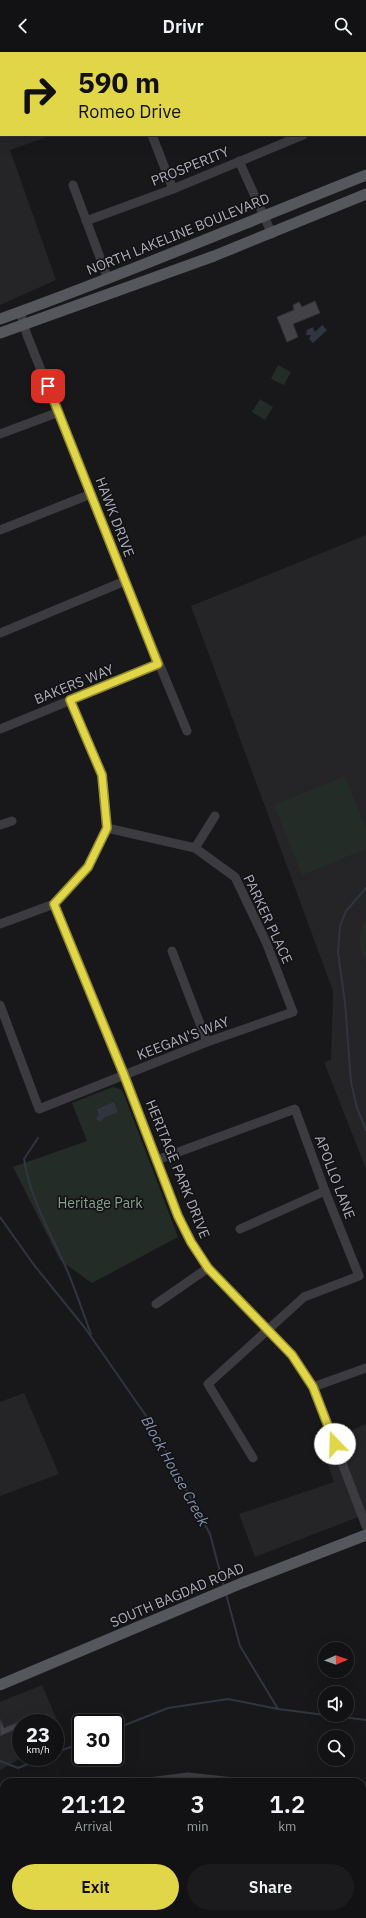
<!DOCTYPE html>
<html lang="en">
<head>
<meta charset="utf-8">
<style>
	body { margin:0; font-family:"IBM Plex Sans",sans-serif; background:#1b1b1d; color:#f1f3f6; height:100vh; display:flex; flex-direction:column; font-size:15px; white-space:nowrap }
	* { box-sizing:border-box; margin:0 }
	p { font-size:13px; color:#9c9ea0 }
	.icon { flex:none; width:22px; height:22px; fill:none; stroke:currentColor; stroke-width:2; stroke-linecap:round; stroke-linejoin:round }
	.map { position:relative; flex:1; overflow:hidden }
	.sheet { position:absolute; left:0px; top:1726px; width:366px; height:140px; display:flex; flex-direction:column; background:#121214; border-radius:12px 12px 0 0; box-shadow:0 4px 16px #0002,0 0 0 1px #313234 }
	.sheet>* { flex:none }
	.hud { position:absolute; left:0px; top:0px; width:366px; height:84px; box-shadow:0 4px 16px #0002,0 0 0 1px #313234; background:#e1d548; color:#111; overflow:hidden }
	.needle { width:26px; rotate:88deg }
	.controls { position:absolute; left:318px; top:1590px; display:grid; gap:8px }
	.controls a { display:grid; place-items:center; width:36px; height:36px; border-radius:50%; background:#121214; box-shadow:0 4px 16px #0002,0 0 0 1px #313234; font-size:20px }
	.speed { position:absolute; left:12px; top:1662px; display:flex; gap:8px; font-size:20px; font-weight:700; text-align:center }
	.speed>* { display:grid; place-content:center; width:52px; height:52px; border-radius:50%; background:#121214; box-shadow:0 4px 16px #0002,0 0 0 1px #313234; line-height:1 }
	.speed small { font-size:10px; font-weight:400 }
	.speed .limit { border:2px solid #111; border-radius:6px; background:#fff; color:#111 }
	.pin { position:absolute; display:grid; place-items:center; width:34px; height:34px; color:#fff; margin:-17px; border-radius:8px; box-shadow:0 2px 6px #0006 }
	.me { position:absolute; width:44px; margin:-22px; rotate:339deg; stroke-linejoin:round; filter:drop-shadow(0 0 3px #0008) }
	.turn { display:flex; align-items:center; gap:14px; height:84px; padding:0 12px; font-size:18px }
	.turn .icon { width:52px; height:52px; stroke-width:2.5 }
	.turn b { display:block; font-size:28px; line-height:34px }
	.eta { display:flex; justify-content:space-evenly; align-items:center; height:68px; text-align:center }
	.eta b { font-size:24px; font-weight:600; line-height:28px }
	.button { display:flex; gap:8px; margin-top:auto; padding:8px 12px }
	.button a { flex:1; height:46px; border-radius:24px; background:#e1d548; color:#111; font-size:16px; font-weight:600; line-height:46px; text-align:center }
	.button a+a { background:#1b1b1d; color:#f1f3f6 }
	header { display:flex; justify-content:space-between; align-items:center; height:52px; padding:0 12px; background:#121214; font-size:18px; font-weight:600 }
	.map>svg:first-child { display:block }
	.built { fill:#252427 }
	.green { fill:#242c28 }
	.water { fill:#31353f }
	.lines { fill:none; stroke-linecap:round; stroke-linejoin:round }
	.stream { stroke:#31353f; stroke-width:2 }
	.building { fill:#434247; stroke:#333236 }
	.minor { stroke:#3c3b40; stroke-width:9 }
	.major { stroke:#56565d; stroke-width:11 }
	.route-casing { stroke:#928a2f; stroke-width:10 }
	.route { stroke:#e1d548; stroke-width:7 }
	.labels { text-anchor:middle; stroke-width:3.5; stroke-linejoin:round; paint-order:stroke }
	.street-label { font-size:14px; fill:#abacb8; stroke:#131315 }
	.park-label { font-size:14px; fill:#84a18e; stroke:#131315 }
	.water-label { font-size:15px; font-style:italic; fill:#8691b0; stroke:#131315 }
</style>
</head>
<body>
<header><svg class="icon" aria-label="back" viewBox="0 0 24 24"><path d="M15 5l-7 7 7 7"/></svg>Drivr<svg class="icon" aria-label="search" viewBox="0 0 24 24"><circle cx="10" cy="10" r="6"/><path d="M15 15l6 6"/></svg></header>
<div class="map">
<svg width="366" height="1866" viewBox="0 0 366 1866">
	<rect width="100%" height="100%" fill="#18181a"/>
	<g class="built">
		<path d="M0,0L74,1H1V83H53L10,98L56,228L0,253Z"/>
		<path d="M366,483V1117L324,1010L331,1008L333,939L191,554Z"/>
		<path d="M24,1341L59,1422L0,1444V1350Z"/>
		<path d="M366,1372V1462L255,1505L239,1462L334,1430L320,1391Z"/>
		<path d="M42,1633L63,1682L55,1687V1671H21V1705H23L0,1718V1650Z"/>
	</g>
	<g class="green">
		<path d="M278,313L291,320L284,333L271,327Z"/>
		<path d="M260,347L273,355L265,368L252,360Z"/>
		<path d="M345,724L366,777V797L302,823L274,753Z"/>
		<path d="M366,867V911C360,897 356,881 366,867Z"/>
		<path d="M113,1035L120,1037L123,1040L178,1185L92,1231L60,1208L13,1115L87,1089L72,1051Z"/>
	</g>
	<g class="water">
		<path d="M322,273L327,278L313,291L309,287L311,283H306L307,278L313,275L315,280Z"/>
		<path d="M114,1050L118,1060L104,1066L100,1070L96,1066L99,1063L97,1057Z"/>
	</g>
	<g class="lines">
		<g class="stream">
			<path d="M366,836L346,859L340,874L338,900L345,951L351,1030L357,1056L366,1078"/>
			<path d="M38,1086L24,1107C30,1147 51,1181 67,1218C76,1239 83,1261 91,1282"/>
			<path d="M0,1165L34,1213L85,1276L151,1371L210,1482L224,1535"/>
			<path d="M226,1542L240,1594L278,1657L325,1663"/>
			<path d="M326,1663L366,1668"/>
			<path d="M115,1677L168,1656L228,1647L278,1657"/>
			<path d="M55,1701L81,1691"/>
			<path d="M0,1709L18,1716L46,1705"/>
		</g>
	</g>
	<g class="building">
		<path d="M315,249L320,261L293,272L298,285L287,290L277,265L294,258L293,253L299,250L302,255Z"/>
		<path d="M0,1667L4,1676L21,1669V1675L0,1684Z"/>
	</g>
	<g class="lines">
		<g class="minor">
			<path d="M125,0V1"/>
			<path d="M224,0L225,1"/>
			<path d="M325,0L326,1"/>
			<path d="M152,83L173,137"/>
			<path d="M239,109L272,182"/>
			<path d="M73,133L108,227"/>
			<path d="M86,169L173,137L303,83"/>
			<path d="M20,260L27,283L125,529L187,679"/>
			<path d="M0,382L59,360"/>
			<path d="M0,478L91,442"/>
			<path d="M0,581L125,529"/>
			<path d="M0,677L159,612"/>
			<path d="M0,773L12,769"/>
			<path d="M195,796L215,764"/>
			<path d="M54,852L125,1023L178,1164L191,1190L208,1216L292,1303L313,1335L366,1474"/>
			<path d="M0,872L54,852L88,815L107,776L102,723L70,648"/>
			<path d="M172,899L207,990"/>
			<path d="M0,953L39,1057L207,990L293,960L266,890L235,825L195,796L107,776"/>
			<path d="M157,1108L295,1057L325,1139L359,1224L304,1245L208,1332L253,1406"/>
			<path d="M240,1177L325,1139"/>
			<path d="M156,1252L208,1216"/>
			<path d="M313,1335L366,1316"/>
			<path d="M149,1730L188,1725L234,1730"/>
			<path d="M362,1743L366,1744"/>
			<path d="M4,1781L1,1782L4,1790"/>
			<path d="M362,1841L366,1842"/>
			<path d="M35,1866L45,1862"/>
		</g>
		<g class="major">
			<path d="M0,267C124,223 244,171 366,123"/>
			<path d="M0,281L214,204L366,142"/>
			<path d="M0,1633L242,1531L366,1483"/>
		</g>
	</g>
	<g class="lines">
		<g class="route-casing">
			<path id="route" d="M48,334L158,612L70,648L102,723L107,776L88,815L54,852L124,1023L178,1164L191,1190L208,1216L292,1303L313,1335L335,1392"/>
		</g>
		<use href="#route" class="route"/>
	</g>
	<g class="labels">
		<g class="street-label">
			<text transform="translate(190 114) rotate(-22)" y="5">PROSPERITY</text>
			<text transform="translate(178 182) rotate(-22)" y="5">NORTH LAKELINE BOULEVARD</text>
			<text transform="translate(115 465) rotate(69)" y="5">HAWK DRIVE</text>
			<text transform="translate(74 632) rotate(-22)" y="5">BAKERS WAY</text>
			<text transform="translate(268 867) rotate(65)" y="5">PARKER PLACE</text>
			<text transform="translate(183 986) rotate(-21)" y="5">KEEGAN'S WAY</text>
			<text transform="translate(178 1117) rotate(68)" y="5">HERITAGE PARK DRIVE</text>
			<text transform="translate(335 1125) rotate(69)" y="5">APOLLO LANE</text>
			<text transform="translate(177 1543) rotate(-23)" y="5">SOUTH BAGDAD ROAD</text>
		</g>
		<g class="park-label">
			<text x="100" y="1156">Heritage Park</text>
		</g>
		<g class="water-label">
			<text transform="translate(175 1419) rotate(61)" y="5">Block House Creek</text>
		</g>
	</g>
</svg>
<div class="controls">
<a><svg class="needle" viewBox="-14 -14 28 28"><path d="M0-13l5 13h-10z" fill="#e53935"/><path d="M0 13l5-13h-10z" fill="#9c9ea0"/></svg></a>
<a><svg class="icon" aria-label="sound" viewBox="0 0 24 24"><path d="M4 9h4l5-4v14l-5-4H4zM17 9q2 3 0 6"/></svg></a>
<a><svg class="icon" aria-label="search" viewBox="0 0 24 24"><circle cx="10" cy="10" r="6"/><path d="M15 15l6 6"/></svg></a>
</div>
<div class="speed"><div>23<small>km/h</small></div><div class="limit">30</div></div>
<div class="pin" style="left:48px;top:334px;background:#d93025"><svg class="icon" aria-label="arrive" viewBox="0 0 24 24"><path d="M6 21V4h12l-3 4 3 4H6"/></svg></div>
<svg class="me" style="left:335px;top:1392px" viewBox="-20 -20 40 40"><circle r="19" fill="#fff"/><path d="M0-13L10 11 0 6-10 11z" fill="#e1d548"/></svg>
<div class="hud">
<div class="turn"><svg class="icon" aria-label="right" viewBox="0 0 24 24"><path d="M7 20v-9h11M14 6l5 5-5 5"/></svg><div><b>590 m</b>Romeo Drive</div></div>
</div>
<section class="sheet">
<div class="eta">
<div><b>21:12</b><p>Arrival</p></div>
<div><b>3</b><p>min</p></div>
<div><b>1.2</b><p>km</p></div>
</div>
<div class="button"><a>Exit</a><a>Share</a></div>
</section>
</div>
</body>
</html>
